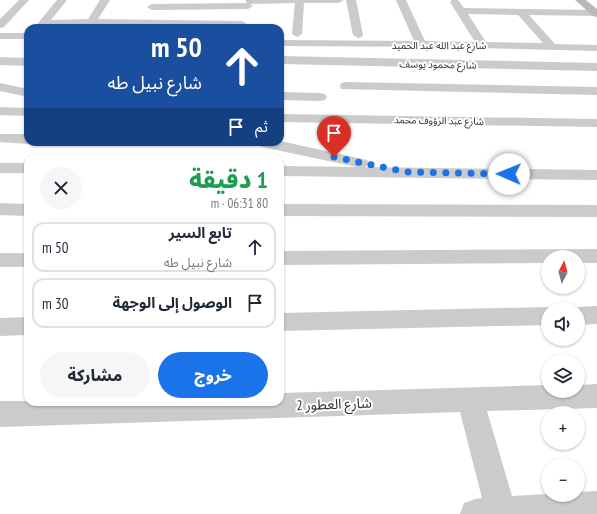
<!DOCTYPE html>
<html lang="ar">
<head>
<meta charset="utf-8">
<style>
	body { margin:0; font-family:"PT Sans Narrow","Noto Sans Arabic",sans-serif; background:#f6f6f7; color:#1f2937; direction:rtl; height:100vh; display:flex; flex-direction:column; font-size:15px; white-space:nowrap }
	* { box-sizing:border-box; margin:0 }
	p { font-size:13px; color:#747a83 }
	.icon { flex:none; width:22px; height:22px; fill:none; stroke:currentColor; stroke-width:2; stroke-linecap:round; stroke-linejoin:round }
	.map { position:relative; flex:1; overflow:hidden; direction:ltr }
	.details { position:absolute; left:24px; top:154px; width:260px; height:252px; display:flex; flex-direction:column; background:#fff; border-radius:12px; box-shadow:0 1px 3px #0004; direction:rtl }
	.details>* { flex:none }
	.top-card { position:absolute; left:24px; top:24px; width:260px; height:122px; border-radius:12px; box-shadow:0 1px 3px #0004; direction:rtl; background:#1a4fa0; color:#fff; overflow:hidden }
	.needle { width:26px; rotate:6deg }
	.buttons { position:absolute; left:541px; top:250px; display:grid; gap:8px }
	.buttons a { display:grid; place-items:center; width:44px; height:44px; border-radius:50%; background:#fff; box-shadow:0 1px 3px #0004; font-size:20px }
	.pin { position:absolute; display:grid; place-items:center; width:34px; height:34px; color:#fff; margin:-41px -17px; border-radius:50% 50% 50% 0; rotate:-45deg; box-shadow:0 0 4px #0007 }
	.pin .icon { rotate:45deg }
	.me { position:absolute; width:44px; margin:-22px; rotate:271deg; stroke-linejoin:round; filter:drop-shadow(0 0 3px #0008) }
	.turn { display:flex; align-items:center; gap:14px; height:84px; padding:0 16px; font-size:18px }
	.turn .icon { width:52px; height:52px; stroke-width:2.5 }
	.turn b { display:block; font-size:28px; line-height:34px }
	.then { display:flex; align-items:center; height:38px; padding:0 16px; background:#0003; gap:8px; font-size:15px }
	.round { display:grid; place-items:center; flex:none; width:42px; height:42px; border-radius:21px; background:#f6f6f7 }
	.head { display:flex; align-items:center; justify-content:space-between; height:68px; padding:0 16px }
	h1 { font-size:24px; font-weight:800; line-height:30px; color:#1e9e55 }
	.action { display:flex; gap:8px; margin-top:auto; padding:8px 16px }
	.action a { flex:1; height:46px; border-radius:24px; background:#1a73e8; color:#fff; font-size:16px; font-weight:800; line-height:46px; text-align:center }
	.action a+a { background:#f6f6f7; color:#1f2937 }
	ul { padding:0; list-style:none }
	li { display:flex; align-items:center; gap:12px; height:50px; margin:0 8px 6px; padding:0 8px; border:2px solid #e0e1e3; border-radius:12px }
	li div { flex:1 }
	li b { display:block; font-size:15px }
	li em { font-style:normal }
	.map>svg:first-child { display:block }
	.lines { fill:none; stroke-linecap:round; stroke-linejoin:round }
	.street { fill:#cbcbcb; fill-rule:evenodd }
	.secondary { fill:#b8b8b8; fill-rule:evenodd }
	.route { stroke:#1a73e8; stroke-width:7; stroke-dasharray:0 12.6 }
	.labels { text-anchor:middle; stroke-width:4; stroke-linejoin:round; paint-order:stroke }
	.far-street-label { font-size:10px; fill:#2e2e2e; stroke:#fff }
	.near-street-label { font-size:14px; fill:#2e2e2e; stroke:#fff }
</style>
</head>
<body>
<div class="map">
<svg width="597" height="514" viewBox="0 0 597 514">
	<rect width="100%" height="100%" fill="#fff"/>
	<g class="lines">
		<g class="street">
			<path d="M19,0H29L4,27L0,28V19Z"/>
			<path d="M57,0H67L51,20L88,19L100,0H110L98,19L242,21L247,24L242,27L109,25L46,26L44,28H34Z"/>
			<path d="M245,0H344L339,3H304L302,34L297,37L292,34L295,3L250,4L253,6L248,9L152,10L147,7L152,4L247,3Z"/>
			<path d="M346,0H356L363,35L362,37L358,38L353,35Z"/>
			<path d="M396,0H406L425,41L475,42L450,2L452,0H458L464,8L597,10V16L529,15L555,44L597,45V51L436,47L280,46V40L414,41ZM468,14L518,15L543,43L486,42Z"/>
			<rect x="0" y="33" width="28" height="6"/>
			<path d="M280,56L597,63V71L280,64Z"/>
			<path d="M0,57L28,58V66L0,65Z"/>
			<path d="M346,82L597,87V95L341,89L340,86L341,83Z"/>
			<path d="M0,83L28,89V97L0,91Z"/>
			<path d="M280,92L320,93L325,94L327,97L325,100L320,101L280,100Z"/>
			<path d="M0,107L28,108V116L0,115Z"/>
			<path d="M280,114L597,119V127L280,122Z"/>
			<path d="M0,134H28V142H33L28,144L0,142Z"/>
			<path d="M280,141L367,160L369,163L367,166L364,167L597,170V180L280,176V166L357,167L262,147L257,145L254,142Z"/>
			<rect x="0" y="163" width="28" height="10"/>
			<path d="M0,203L28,204V216L0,215Z"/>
			<path d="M280,204L597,205V217L280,216Z"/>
			<path d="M597,249V263H578V257H548V263L280,265V251Z"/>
			<rect x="0" y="253" width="28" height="14"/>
			<path d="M597,306V324L578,325V309H572L578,307Z"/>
			<path d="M548,307L554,309H548V325L280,331V313Z"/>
			<path d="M28,317V335L0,336V318Z"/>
			<path d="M597,384V408L487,411L512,496L548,494L578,495V492L597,491V514H460L464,503L475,499L482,498L460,412L0,427V401L280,402V393L548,385V391H578V385Z"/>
		</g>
		<path class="secondary" d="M575,0H586L597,9V17L593,16Z"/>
	</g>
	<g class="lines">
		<path class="route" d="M334,157L406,172L509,174"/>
	</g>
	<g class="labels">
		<g class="far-street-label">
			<text x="439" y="49">شارع عبد الله عبد الحميد</text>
			<text transform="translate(438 64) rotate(1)" y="4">شارع محمود يوسف</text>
			<text transform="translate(439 120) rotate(1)" y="4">شارع عبد الرؤوف محمد</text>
		</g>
		<g class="near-street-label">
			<text transform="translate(334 404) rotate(-2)" y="5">شارع العطور 2</text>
		</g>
	</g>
</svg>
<div class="buttons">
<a><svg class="needle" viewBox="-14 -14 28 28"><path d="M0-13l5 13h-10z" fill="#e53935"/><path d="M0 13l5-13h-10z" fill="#747a83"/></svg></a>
<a><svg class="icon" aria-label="sound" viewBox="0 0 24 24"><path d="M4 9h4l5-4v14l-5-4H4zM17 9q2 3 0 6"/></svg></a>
<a><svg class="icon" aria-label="layers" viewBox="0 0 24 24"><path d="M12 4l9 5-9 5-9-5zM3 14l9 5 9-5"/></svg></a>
<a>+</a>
<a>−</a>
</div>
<div class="pin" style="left:334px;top:157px;background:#d93025"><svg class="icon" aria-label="arrive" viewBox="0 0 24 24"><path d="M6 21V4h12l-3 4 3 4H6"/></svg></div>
<svg class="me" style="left:509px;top:174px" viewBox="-20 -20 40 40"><circle r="19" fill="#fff"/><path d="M0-13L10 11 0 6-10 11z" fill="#1a73e8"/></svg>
<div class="top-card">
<div class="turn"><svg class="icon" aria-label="ahead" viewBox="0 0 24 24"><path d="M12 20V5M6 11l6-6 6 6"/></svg><div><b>50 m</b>شارع نبيل طه</div></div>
<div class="then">ثم<svg class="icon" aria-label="arrive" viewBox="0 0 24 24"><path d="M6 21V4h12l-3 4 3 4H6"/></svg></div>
</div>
<section class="details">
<div class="head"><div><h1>1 دقيقة</h1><p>80 m · 06:31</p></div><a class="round"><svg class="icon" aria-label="close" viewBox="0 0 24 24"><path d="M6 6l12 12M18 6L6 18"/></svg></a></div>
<ul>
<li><svg class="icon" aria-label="ahead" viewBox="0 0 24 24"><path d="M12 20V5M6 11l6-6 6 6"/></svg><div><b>تابع السير</b><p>شارع نبيل طه</p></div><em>50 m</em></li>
<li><svg class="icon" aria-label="arrive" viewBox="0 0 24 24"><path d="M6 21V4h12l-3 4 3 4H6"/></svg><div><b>الوصول إلى الوجهة</b></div><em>30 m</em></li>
</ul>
<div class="action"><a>خروج</a><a>مشاركة</a></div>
</section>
</div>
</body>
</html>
